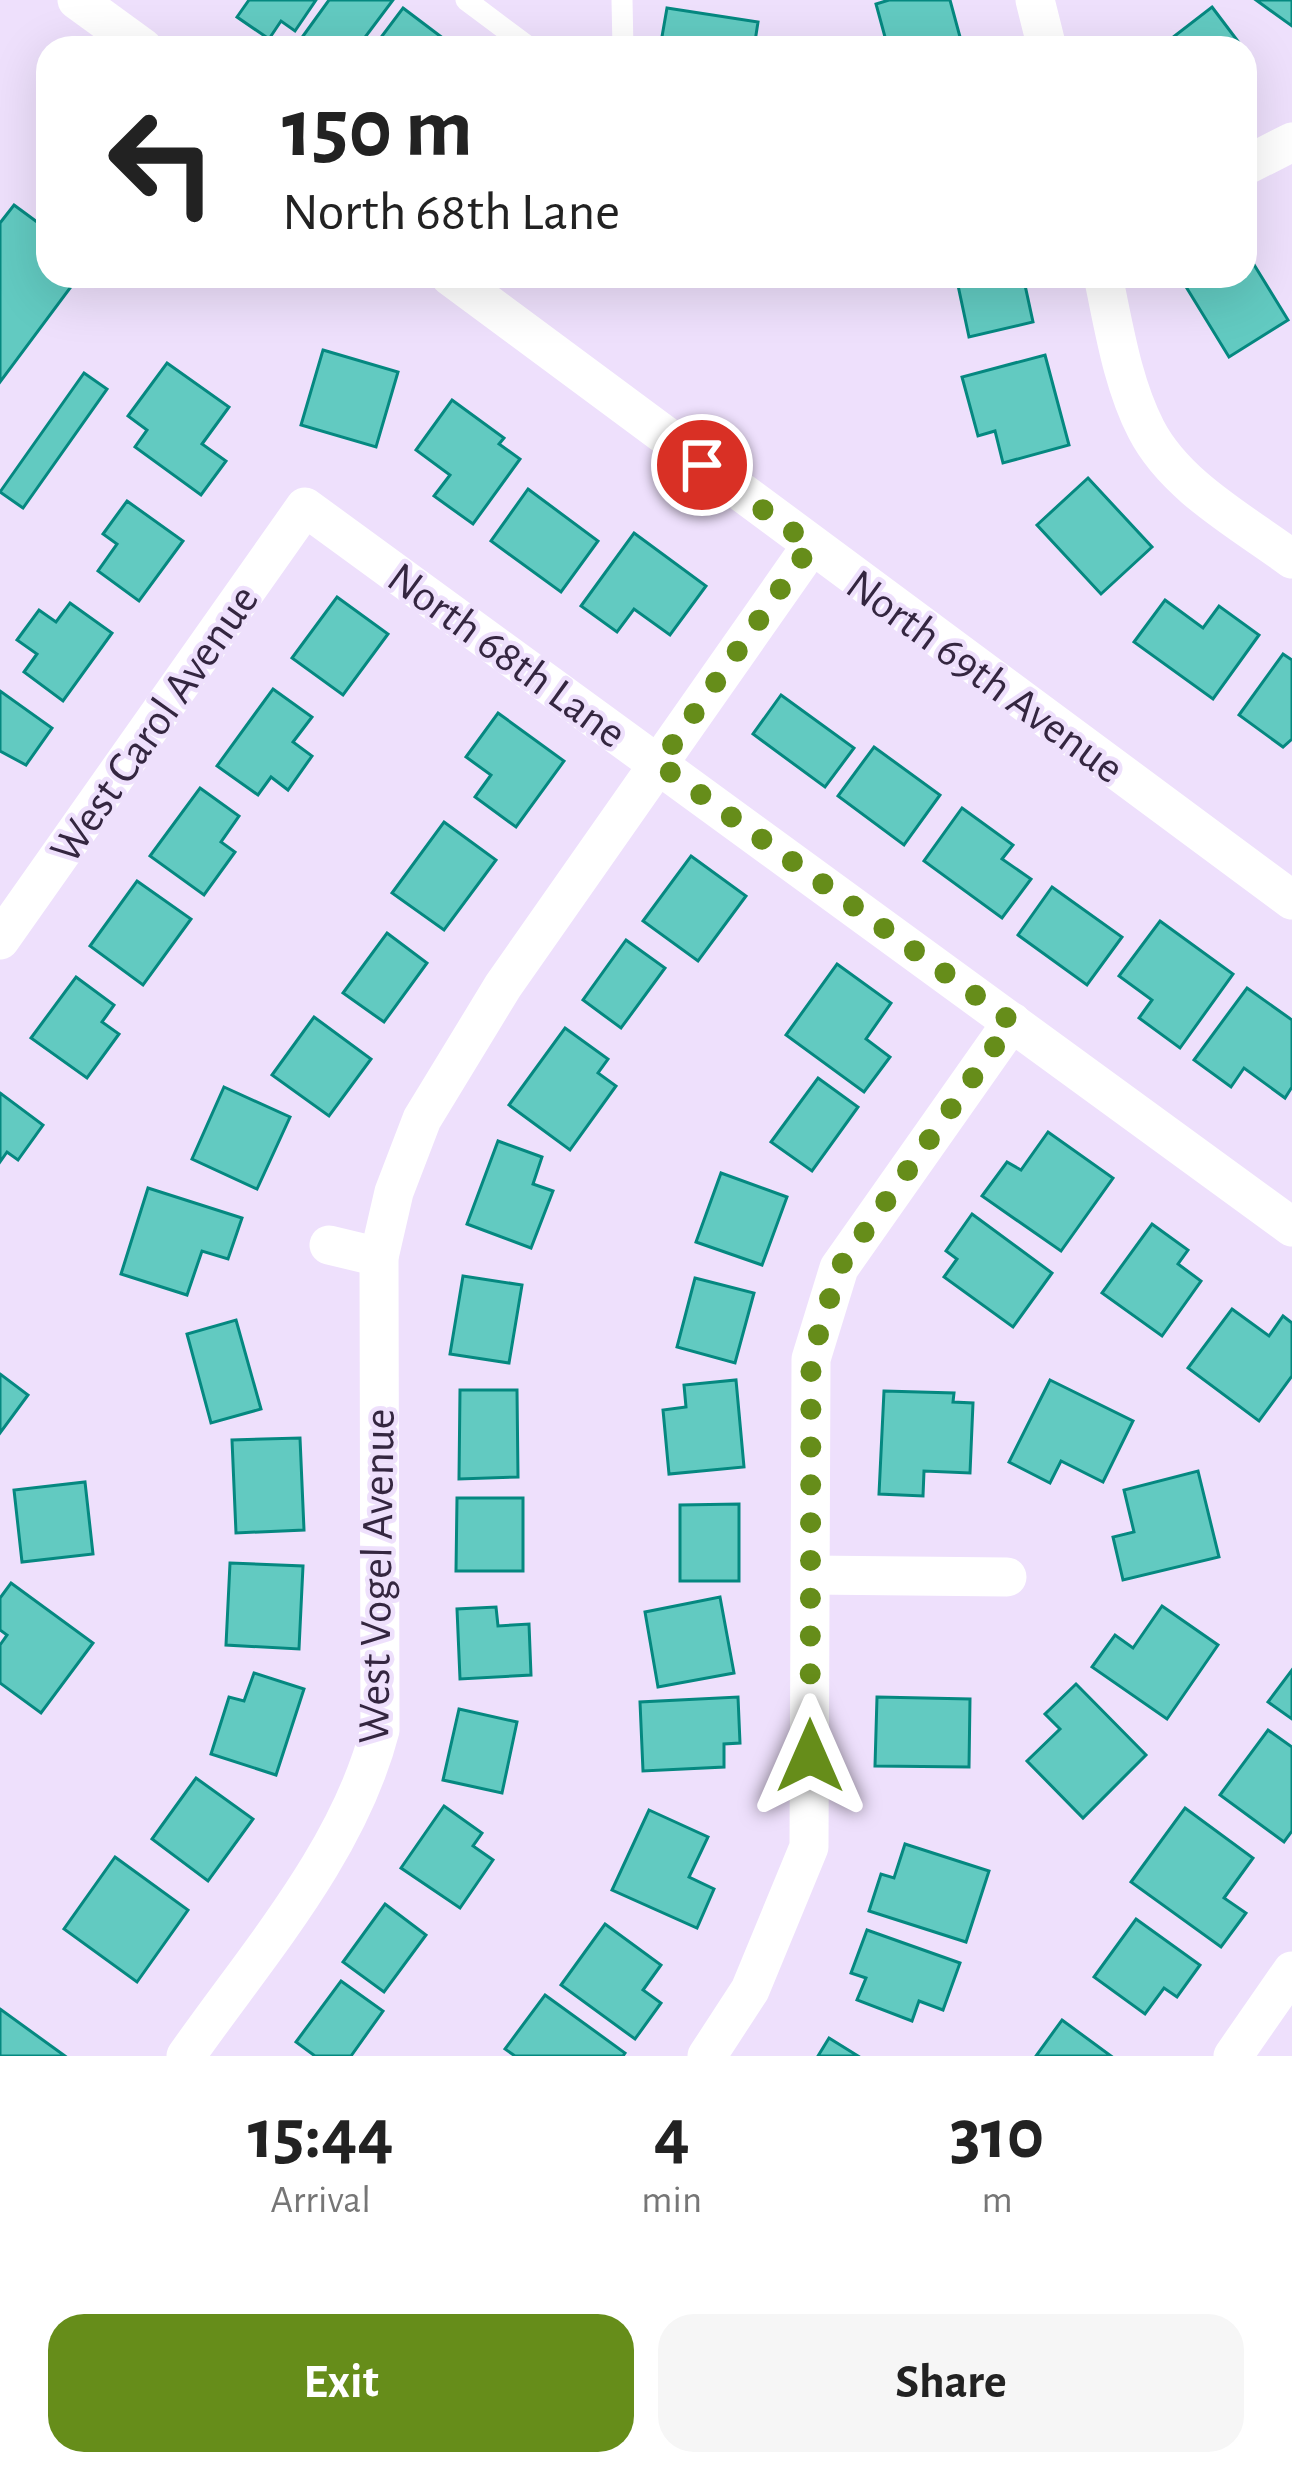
<!DOCTYPE html>
<html lang="en">
<head>
<meta charset="utf-8">
<style>
	body { margin:0; font-family:"Alegreya Sans",sans-serif; background:#f6f6f6; color:#222; height:100vh; display:flex; flex-direction:column; font-size:45px; white-space:nowrap }
	* { box-sizing:border-box; margin:0 }
	p { font-size:39px; color:#767676 }
	.icon { flex:none; width:66px; height:66px; fill:none; stroke:currentColor; stroke-width:2; stroke-linecap:round; stroke-linejoin:round }
	.map { position:relative; height:2056px; overflow:hidden }
	.panel { display:flex; flex-direction:column; background:#fff; flex:1 }
	.panel>* { flex:none }
	.hud { position:absolute; left:36px; top:36px; width:1221px; height:252px; border-radius:36px; box-shadow:0 12px 48px #0002; background:#fff; color:#222; overflow:hidden }
	.pin { position:absolute; display:grid; place-items:center; width:102px; height:102px; color:#fff; margin:-51px; border:6px solid #fff; border-radius:50%; box-shadow:0 3px 12px #0007 }
	.me { position:absolute; width:132px; margin:-66px; rotate:0deg; stroke-linejoin:round; filter:drop-shadow(0 0 9px #0008) }
	.turn { display:flex; align-items:center; gap:42px; height:252px; padding:0 48px; font-size:54px }
	.turn .icon { width:156px; height:156px; stroke-width:2.5 }
	.turn b { display:block; font-size:84px; line-height:102px }
	.eta { display:flex; justify-content:space-evenly; align-items:center; height:204px; text-align:center }
	.eta b { font-size:72px; font-weight:700; line-height:84px }
	.primary-button { display:flex; gap:24px; margin-top:auto; padding:24px 48px }
	.primary-button a { flex:1; height:138px; border-radius:36px; background:#668d1a; color:#fff; font-size:48px; font-weight:700; line-height:138px; text-align:center }
	.primary-button a+a { background:#f6f6f6; color:#222 }
	.map>svg:first-child { display:block }
	.building { fill:#62cac1; stroke:#058880; stroke-width:3 }
	.lines { fill:none; stroke-linecap:round; stroke-linejoin:round }
	.lane { stroke:#fff; stroke-width:21 }
	.street { stroke:#fff; stroke-width:39 }
	.route { stroke:#668d1a; stroke-width:21; stroke-dasharray:0 37.8 }
	.labels { text-anchor:middle; stroke-width:9; stroke-linejoin:round; paint-order:stroke }
	.street-label { font-size:45px; fill:#342640; stroke:#eee0fc }
</style>
</head>
<body>
<div class="map">
<svg width="1292" height="2056" viewBox="0 0 1292 2056">
	<rect width="100%" height="100%" fill="#eee0fc"/>
	<g class="building">
		<path d="M249,0H316L295,31L281,21L269,39L237,17Z"/>
		<path d="M329,0H393L357,48H305L298,43Z"/>
		<path d="M889,0H950L963,48H888L876,4Z"/>
		<path d="M1256,0H1292V26Z"/>
		<path d="M1212,7L1243,48H1159Z"/>
		<path d="M403,8L456,48H373Z"/>
		<path d="M667,8L758,22L754,48H660Z"/>
		<path d="M14,205L48,230V276H79L0,382V223Z"/>
		<path d="M1253,263L1288,320L1229,357L1180,277L1245,276Z"/>
		<path d="M956,276H1023L1033,322L969,337Z"/>
		<path d="M323,350L398,372L376,447L301,425Z"/>
		<path d="M1045,355L1069,445L1003,463L995,431L978,436L962,377Z"/>
		<path d="M167,363L229,407L202,444L226,461L201,495L135,447L147,430L128,416Z"/>
		<path d="M84,373L107,389L23,508L0,492Z"/>
		<path d="M452,400L504,438L499,444L520,459L473,524L434,496L450,475L416,450Z"/>
		<path d="M1088,478L1152,547L1101,594L1037,525Z"/>
		<path d="M528,489L598,541L561,592L491,541Z"/>
		<path d="M127,501L183,541L139,601L98,571L117,544L103,534Z"/>
		<path d="M634,533L706,586L670,635L634,609L617,632L581,606Z"/>
		<path d="M337,597L388,634L343,695L292,658Z"/>
		<path d="M1165,600L1203,628L1219,606L1259,635L1213,699L1134,642Z"/>
		<path d="M70,603L112,633L63,701L24,672L37,654L17,640L39,610L56,622Z"/>
		<path d="M1283,654L1292,660V739L1283,747L1239,715Z"/>
		<path d="M273,689L312,717L293,742L312,756L288,790L271,777L258,795L217,766Z"/>
		<path d="M0,691L52,728L26,765L0,751Z"/>
		<path d="M781,695L854,748L825,787L753,734Z"/>
		<path d="M498,713L564,761L516,827L475,797L491,775L466,757Z"/>
		<path d="M874,747L940,795L904,845L838,796Z"/>
		<path d="M200,788L239,816L221,842L235,852L204,895L150,856Z"/>
		<path d="M962,808L1013,845L1002,859L1031,879L1002,918L924,861Z"/>
		<path d="M444,822L496,860L444,930L392,893Z"/>
		<path d="M691,856L746,896L698,961L643,921Z"/>
		<path d="M137,881L191,919L143,985L90,946Z"/>
		<path d="M1052,887L1122,937L1087,985L1018,935Z"/>
		<path d="M1160,921L1233,974L1180,1048L1139,1018L1152,1000L1119,976Z"/>
		<path d="M387,933L427,963L384,1022L343,993Z"/>
		<path d="M626,940L665,968L621,1028L583,1000Z"/>
		<path d="M837,964L891,1003L866,1039L890,1057L864,1092L786,1035Z"/>
		<path d="M76,977L114,1005L102,1022L119,1034L87,1078L31,1038Z"/>
		<path d="M1247,988L1292,1020V1087L1285,1098L1244,1068L1231,1087L1194,1060Z"/>
		<path d="M314,1017L371,1059L329,1116L272,1075Z"/>
		<path d="M565,1028L608,1059L598,1073L616,1086L570,1150L509,1105Z"/>
		<path d="M818,1078L858,1107L812,1171L771,1142Z"/>
		<path d="M224,1087L290,1117L257,1189L192,1159Z"/>
		<path d="M0,1093L43,1125L18,1160L7,1152L0,1162Z"/>
		<path d="M1048,1132L1113,1178L1061,1251L982,1196L1007,1162L1021,1170Z"/>
		<path d="M498,1141L542,1157L533,1184L553,1191L531,1248L467,1224Z"/>
		<path d="M721,1173L787,1197L762,1265L696,1242Z"/>
		<path d="M148,1188L242,1218L228,1259L202,1251L187,1295L121,1274Z"/>
		<path d="M972,1214L1052,1273L1013,1327L944,1277L957,1259L946,1251Z"/>
		<path d="M1152,1224L1188,1250L1178,1264L1201,1281L1162,1336L1102,1293Z"/>
		<path d="M463,1276L522,1285L509,1363L450,1354Z"/>
		<path d="M695,1278L754,1293L735,1363L677,1347Z"/>
		<path d="M1232,1309L1269,1336L1283,1316L1292,1323V1376L1259,1421L1188,1368Z"/>
		<path d="M236,1320L261,1409L211,1423L187,1334Z"/>
		<path d="M0,1374L28,1395L0,1433Z"/>
		<path d="M736,1380L744,1467L669,1474L663,1410L686,1407L684,1385Z"/>
		<path d="M1050,1380L1133,1421L1103,1482L1061,1461L1050,1483L1009,1462Z"/>
		<path d="M460,1390H517L518,1477L459,1479Z"/>
		<path d="M884,1391L954,1393L953,1402L973,1403L970,1473L924,1471L923,1496L879,1494Z"/>
		<path d="M300,1438L304,1530L236,1533L232,1440Z"/>
		<path d="M1198,1471L1219,1557L1123,1580L1113,1537L1134,1532L1124,1490Z"/>
		<path d="M85,1482L93,1554L22,1562L14,1490Z"/>
		<path d="M457,1498H523V1571H456Z"/>
		<path d="M739,1504V1581H680V1505Z"/>
		<path d="M230,1563L303,1566L299,1649L226,1645Z"/>
		<path d="M11,1583L93,1643L41,1713L0,1683V1645L7,1635L0,1630V1598Z"/>
		<path d="M720,1597L734,1673L658,1687L645,1612Z"/>
		<path d="M1162,1606L1218,1645L1167,1719L1092,1667L1115,1635L1133,1648Z"/>
		<path d="M496,1607L498,1626L529,1624L531,1675L460,1679L457,1609Z"/>
		<path d="M1292,1670V1719L1268,1702Z"/>
		<path d="M254,1673L304,1689L276,1775L211,1754L229,1697L244,1701Z"/>
		<path d="M1076,1684L1146,1755L1083,1818L1027,1761L1060,1729L1045,1714Z"/>
		<path d="M738,1697L740,1743L724,1744V1767L643,1771L640,1702Z"/>
		<path d="M877,1697L970,1699L969,1767L875,1766Z"/>
		<path d="M459,1709L517,1722L502,1793L443,1780Z"/>
		<path d="M1268,1730L1292,1747V1831L1284,1842L1220,1795Z"/>
		<path d="M196,1778L253,1819L208,1881L152,1839Z"/>
		<path d="M444,1806L482,1833L473,1846L493,1860L460,1908L401,1868Z"/>
		<path d="M1185,1808L1253,1858L1224,1898L1246,1913L1221,1947L1131,1882Z"/>
		<path d="M649,1810L708,1837L689,1877L714,1889L697,1928L612,1890Z"/>
		<path d="M905,1844L989,1871L966,1942L869,1911L881,1874L894,1878Z"/>
		<path d="M115,1857L188,1910L137,1982L64,1929Z"/>
		<path d="M385,1904L426,1935L384,1992L343,1962Z"/>
		<path d="M1136,1919L1200,1965L1177,1997L1164,1988L1145,2014L1094,1977Z"/>
		<path d="M605,1924L661,1965L643,1990L661,2003L635,2039L561,1985Z"/>
		<path d="M867,1930L960,1963L943,2010L919,2001L912,2021L857,2000L866,1978L851,1973Z"/>
		<path d="M341,1981L383,2011L351,2056H315L296,2042Z"/>
		<path d="M545,1995L625,2053L623,2056H515L505,2049Z"/>
		<path d="M0,2009L65,2056H0Z"/>
		<path d="M1062,2020L1111,2056H1036Z"/>
		<path d="M829,2038L858,2056H818Z"/>
	</g>
	<g class="lines">
		<g class="lane">
			<path d="M466,0L530,48"/>
			<path d="M622,0L623,48"/>
		</g>
		<g class="street">
			<path d="M77,0L143,48"/>
			<path d="M1035,0L1047,48"/>
			<path d="M1245,166L1292,142"/>
			<path d="M450,276L1292,900"/>
			<path d="M1103,276C1114,327 1122,382 1146,429C1175,486 1242,522 1292,559"/>
			<path d="M0,940L305,507L1292,1227"/>
			<path d="M329,1245L379,1257"/>
			<path d="M811,1575L1007,1577"/>
			<path d="M186,2056C258,1953 348,1853 380,1730L379,1257L394,1192L422,1119L503,986L811,546"/>
			<path d="M707,2056L750,1990L809,1847L811,1359L839,1268L1012,1022"/>
			<path d="M1233,2056L1292,1971"/>
		</g>
	</g>
	<g class="lines">
		<path class="route" d="M702,465L811,545L659,764L1012,1022L839,1268L811,1359L810,1756"/>
	</g>
	<g class="labels">
		<g class="street-label">
			<text transform="translate(508 654) rotate(36)" y="16">North 68th Lane</text>
			<text transform="translate(986 675) rotate(36)" y="16">North 69th Avenue</text>
			<text transform="translate(153 723) rotate(-55)" y="16">West Carol Avenue</text>
			<text transform="translate(375 1576) rotate(-89)" y="16">West Vogel Avenue</text>
		</g>
	</g>
</svg>
<div class="pin" style="left:702px;top:465px;background:#d93025"><svg class="icon" aria-label="arrive" viewBox="0 0 24 24"><path d="M6 21V4h12l-3 4 3 4H6"/></svg></div>
<svg class="me" style="left:810px;top:1756px" viewBox="-20 -20 40 40"><path d="M0-17L14 15 0 8-14 15z" fill="#668d1a" stroke="#fff" stroke-width="4"/></svg>
<div class="hud">
<div class="turn"><svg class="icon" aria-label="left" viewBox="0 0 24 24"><path d="M17 20v-9H6M10 6l-5 5 5 5"/></svg><div><b>150 m</b>North 68th Lane</div></div>
</div>
</div>
<section class="panel">
<div class="eta">
<div><b>15:44</b><p>Arrival</p></div>
<div><b>4</b><p>min</p></div>
<div><b>310</b><p>m</p></div>
</div>
<div class="primary-button"><a>Exit</a><a>Share</a></div>
</section>
</body>
</html>
